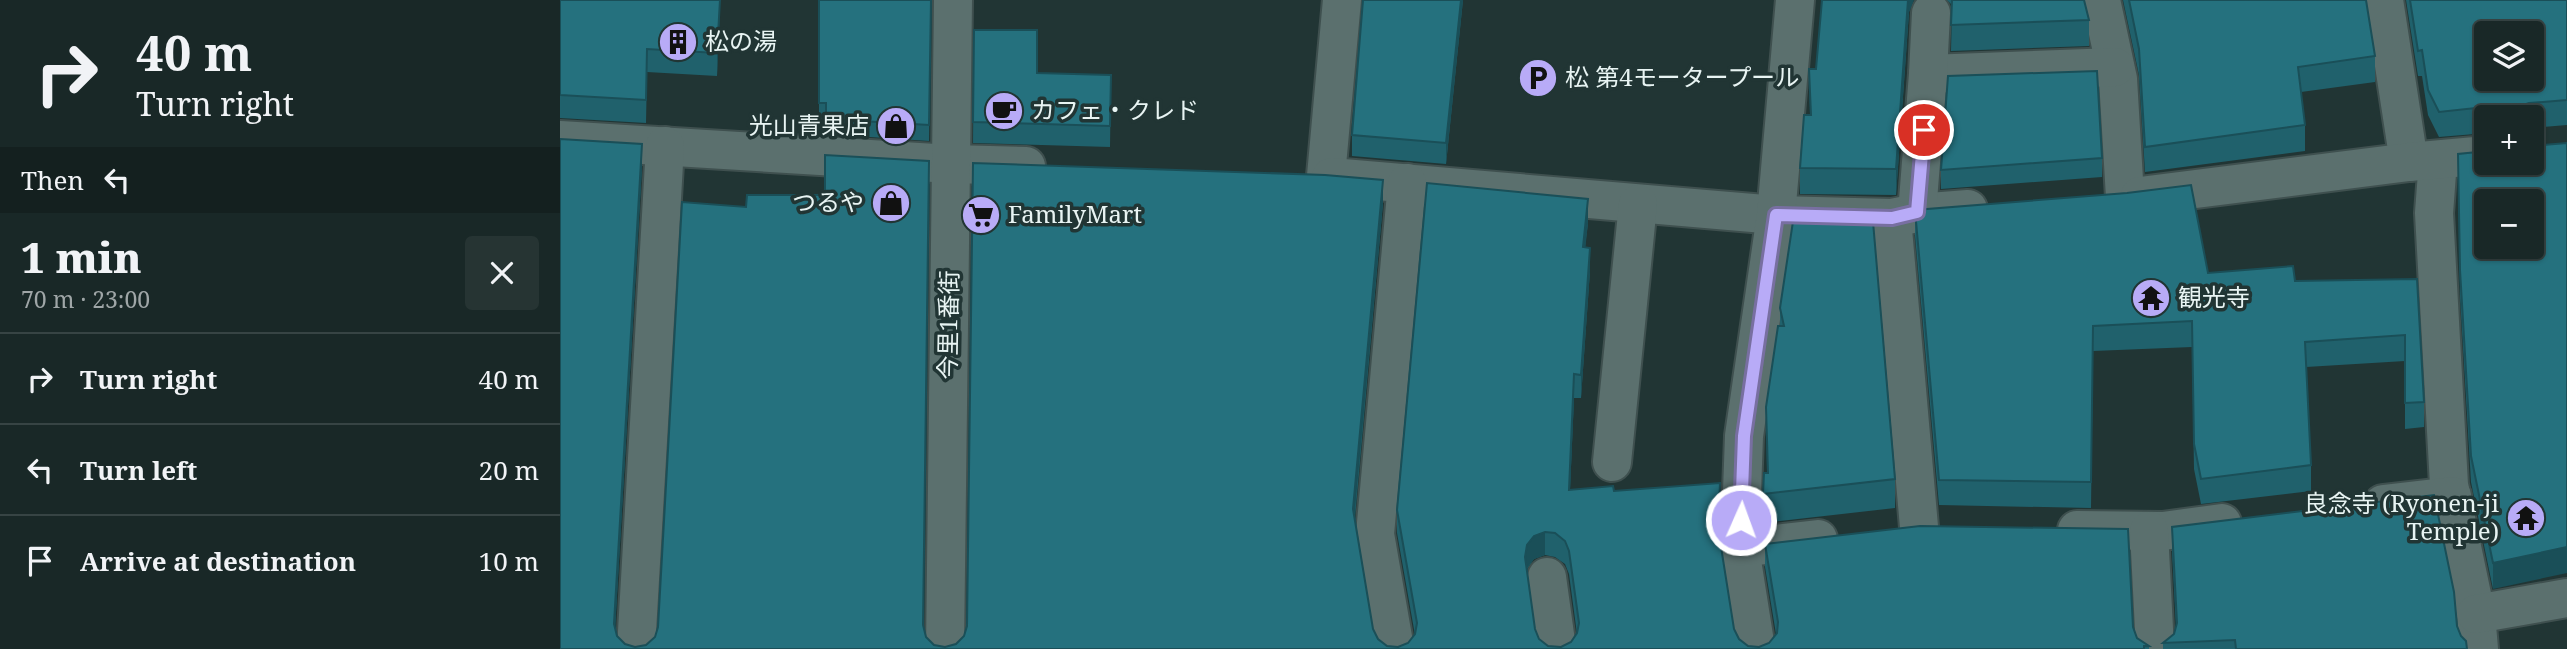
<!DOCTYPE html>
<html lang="en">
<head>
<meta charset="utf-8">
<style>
	body { margin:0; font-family:"Noto Serif","Noto Sans JP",serif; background:#263433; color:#f1f3f6; height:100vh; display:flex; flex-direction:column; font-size:26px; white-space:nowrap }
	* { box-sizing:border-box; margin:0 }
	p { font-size:23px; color:#9fa6a7 }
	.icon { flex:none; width:38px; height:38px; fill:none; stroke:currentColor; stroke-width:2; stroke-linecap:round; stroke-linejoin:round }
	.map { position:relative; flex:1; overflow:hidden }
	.details { display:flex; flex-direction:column; background:#192827; width:560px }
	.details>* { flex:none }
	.guide { background:#192827; color:#f1f3f6; overflow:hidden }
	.buttons { position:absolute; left:1914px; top:21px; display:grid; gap:14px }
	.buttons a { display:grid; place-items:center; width:70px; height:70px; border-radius:7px; background:#192827; box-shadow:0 2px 5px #0004,0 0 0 2px #374444; font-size:35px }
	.pin { position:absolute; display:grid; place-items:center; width:60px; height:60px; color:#fff; margin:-30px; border:4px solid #fff; border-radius:50%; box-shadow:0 2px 7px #0007 }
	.me { position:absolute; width:77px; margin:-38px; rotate:2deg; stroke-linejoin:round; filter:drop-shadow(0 0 5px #0008) }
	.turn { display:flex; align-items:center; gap:24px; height:147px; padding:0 21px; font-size:32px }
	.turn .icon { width:91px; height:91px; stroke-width:2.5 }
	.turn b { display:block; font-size:49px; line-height:60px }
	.then { display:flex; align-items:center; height:66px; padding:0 21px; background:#0003; gap:14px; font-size:26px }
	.round { display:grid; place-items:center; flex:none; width:74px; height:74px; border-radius:7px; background:#263433 }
	.head { display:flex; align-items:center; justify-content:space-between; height:119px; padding:0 21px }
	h1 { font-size:42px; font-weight:800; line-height:52px }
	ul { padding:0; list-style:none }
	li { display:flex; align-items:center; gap:21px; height:91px; padding:0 21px; border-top:2px solid #374444 }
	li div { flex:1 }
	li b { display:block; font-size:26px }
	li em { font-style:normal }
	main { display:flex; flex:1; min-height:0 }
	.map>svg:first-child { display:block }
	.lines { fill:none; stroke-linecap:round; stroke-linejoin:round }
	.minor-casing { stroke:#3f504f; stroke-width:42 }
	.minor { stroke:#5b706e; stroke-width:38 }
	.wall { fill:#20616c; fill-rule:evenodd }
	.shaded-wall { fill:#1a4f58 }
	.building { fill:#25717e; stroke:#1a4f58; stroke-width:2; fill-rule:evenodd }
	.route-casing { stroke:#786fa1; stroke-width:18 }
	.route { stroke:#b8abf7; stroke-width:12 }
	.labels { text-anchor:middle; stroke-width:7; stroke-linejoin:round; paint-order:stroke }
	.poi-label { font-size:24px; fill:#e8f4f3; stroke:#213534; text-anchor:start }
	.street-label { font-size:24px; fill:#e8f4f3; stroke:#213534 }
</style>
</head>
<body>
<main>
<section class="details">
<div class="guide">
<div class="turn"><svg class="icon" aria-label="right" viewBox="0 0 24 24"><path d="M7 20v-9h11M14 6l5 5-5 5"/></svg><div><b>40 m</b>Turn right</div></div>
<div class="then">Then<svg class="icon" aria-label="left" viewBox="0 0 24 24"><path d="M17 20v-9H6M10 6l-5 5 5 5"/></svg></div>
</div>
<div class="head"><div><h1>1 min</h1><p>70 m · 23:00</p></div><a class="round"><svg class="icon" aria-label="close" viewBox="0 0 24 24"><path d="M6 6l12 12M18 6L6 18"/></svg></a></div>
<ul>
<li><svg class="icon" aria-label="right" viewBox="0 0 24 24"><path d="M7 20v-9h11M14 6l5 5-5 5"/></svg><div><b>Turn right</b></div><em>40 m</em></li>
<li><svg class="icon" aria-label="left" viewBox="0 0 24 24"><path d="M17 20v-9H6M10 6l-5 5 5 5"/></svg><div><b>Turn left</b></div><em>20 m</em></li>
<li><svg class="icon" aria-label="arrive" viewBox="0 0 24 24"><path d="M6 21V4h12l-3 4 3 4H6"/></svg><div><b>Arrive at destination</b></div><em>10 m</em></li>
</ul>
</section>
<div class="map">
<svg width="2007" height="649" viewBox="0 0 2007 649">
	<rect width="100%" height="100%" fill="#213534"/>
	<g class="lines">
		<g class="minor-casing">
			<g id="minor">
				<path d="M1541,0L1558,79L1565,197"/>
				<path d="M1824,0L1849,162"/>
				<path d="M1368,74L1555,67"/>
				<path d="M0,140L391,164L466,166"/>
				<path d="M1878,160L1874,213L1889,485L1916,614L1919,649"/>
				<path d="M766,176L782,0"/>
				<path d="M771,177L1216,215L1332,218L1357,213L1408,209"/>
				<path d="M1580,196L1849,162L1927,155"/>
				<path d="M1357,213L1368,74L1371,13"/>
				<path d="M1332,218L1359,527"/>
				<path d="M1052,462L1078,204"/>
				<path d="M1823,504L1892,496"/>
				<path d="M1517,530L1603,531L1662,523"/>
				<path d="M1589,531L1595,649"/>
				<path d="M1180,548L1258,539"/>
				<path d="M987,577L997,649"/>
				<path d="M1916,614L2007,598"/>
				<path d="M76,649L105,146"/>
				<path d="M385,649L393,0"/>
				<path d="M835,649L815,534L847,183"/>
				<path d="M1196,649L1180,548L1184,436L1216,215L1235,0"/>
			</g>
		</g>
		<use href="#minor" class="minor"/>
	</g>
	<g class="wall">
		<path d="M0,0H160L157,76L87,72L86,123L0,118Z"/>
		<path d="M259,0H371L369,141L266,134V119H259Z"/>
		<path d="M903,0L886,164L792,156V135Z"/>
		<path d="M1387,0H1524L1529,20V46L1391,51L1392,9L1391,4Z"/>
		<path d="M1563,0H1806L1815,56V82L1741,92L1745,125V151L1585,172L1579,75Z"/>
		<path d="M1846,0H2007V125L1972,128V117H1927V133L1879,137L1868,115L1862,76H1858Z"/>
		<path d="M1353,1L1349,12L1336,195L1240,194V168L1250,115L1249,69H1256Z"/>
		<path d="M414,30L477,73L551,75L550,147L413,143Z"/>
		<path d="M1542,158V177L1381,189V170Z"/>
		<path d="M1898,160L1972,163L1933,589L1911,482L1900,296Z"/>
		<path d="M82,167L55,629L57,636L65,644L75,647L363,626L366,637L374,645L385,647L396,644L823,203L795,517L813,629L818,639L827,646L838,647L848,643L855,635L837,533V510L1028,223L1025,247L1030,271L1021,398H1014L1010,490L1054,491L1159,531L1174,629L1179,639L1188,646L1199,647L1209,643L1216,634L1205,567V544L1573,627L1577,638L1589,646V649H0ZM985,555L995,557L1005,564L1009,574L1017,634L1011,642L1001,647L988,646L979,639L975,629L967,569L974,559Z"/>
		<path d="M1355,210L1648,273L1735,281L1857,279L1864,402V427L1845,429V361L1746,367L1751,465V491L1641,504L1634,469L1632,347L1533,351L1531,508L1379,505L1355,236Z"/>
		<path d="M1220,308L1335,479V508L1203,523V494L1207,473L1206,407L1220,326Z"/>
		<path d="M1612,527L1897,626L1907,649H1603V643L1614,634L1616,627L1612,552Z"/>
	</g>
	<g class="shaded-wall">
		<path d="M160,0V12L157,76V53Z"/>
		<path d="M901,0H903L886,164V143Z"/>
		<path d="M1348,0H1354L1349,12L1336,195V169Z"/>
		<path d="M1969,103V117H1952L1953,114L1960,106Z"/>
		<path d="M82,144V167L54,648V624Z"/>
		<path d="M823,180V203L793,532V509Z"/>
		<path d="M1028,199V223L1023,270V247Z"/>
		<path d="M1030,248V271L1021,398V375Z"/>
		<path d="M1014,374V398L1009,513V490Z"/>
		<path d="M985,532V555L974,559L967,568L965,557L967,545L974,536Z"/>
		<path d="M2007,547V573L1933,589V563Z"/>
	</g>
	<g class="building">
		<path d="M0,0H160L157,53L87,49L86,100L0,95Z"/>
		<path d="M259,0H371L369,125L266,119V103H259Z"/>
		<path d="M803,0H901L886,143L792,135Z"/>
		<path d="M1262,0H1348L1336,169L1240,168L1244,115H1251L1249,69H1256Z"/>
		<path d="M1392,0H1524L1529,20L1391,25Z"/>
		<path d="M1569,0H1806L1815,56L1738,67L1745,125L1585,147L1579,49Z"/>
		<path d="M1850,0H2007V100L1969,103L1960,106L1953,114L1952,117H1945L1936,109L1925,107L1879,112L1868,90L1862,50L1858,51ZM1927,33H1972V79H1927Z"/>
		<path d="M414,30H477V73L551,75L550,126L413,122Z"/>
		<path d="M1537,71L1542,158L1381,170L1388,76Z"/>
		<path d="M0,139L82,144L54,624L57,636L65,644L75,647L86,645L95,637L98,627L122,202L186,207L187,195H265V155L369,161L363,625L366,637L374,645L385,647L396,644L404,636L407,626L413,163L765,175L823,180L793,509L813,629L818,639L827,646L838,647L848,643L855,634L857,623L837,510L867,183L1028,199L1023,247L1030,248L1021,375L1014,374L1009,490L1053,486L1054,491L1160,483L1158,528L1174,629L1179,639L1188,646L1199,647L1209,643L1217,633L1218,622L1205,544L1360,526L1568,529L1573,627L1577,638L1589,646H1584V649H0ZM985,532L995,533L1005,541L1009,551L1019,623L1017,633L1011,642L1001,647L988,646L979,639L975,629L965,557L967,545L974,536Z"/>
		<path d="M2007,143V547L1933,563L1911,456L1900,270L1898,154L1927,151V163H1972V146ZM1927,201H1972V247H1927Z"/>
		<path d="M1631,185L1648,273L1733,266L1735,281L1857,279L1864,402L1845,403V335L1745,342L1751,465L1641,479L1634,444L1632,321L1533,326L1531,482L1379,480L1355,210L1567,193Z"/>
		<path d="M1235,208L1312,210L1335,479L1203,494L1204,473H1208L1206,407L1218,326H1224L1220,308Z"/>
		<path d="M1874,495L1894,592L1897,626L1901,636L1906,641L1907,649H1676L1675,640L1603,643L1614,634L1617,623L1612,527Z"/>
	</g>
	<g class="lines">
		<g class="route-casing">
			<path id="route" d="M1181,520L1184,436L1216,215L1332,218L1357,212L1364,130"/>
		</g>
		<use href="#route" class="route"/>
	</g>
	<defs>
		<g id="building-disc" transform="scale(2.0125)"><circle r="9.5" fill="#b8abf7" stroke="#213534"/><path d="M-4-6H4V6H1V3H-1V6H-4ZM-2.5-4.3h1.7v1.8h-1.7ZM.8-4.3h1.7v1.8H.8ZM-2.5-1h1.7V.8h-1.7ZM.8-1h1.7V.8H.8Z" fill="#111"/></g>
		<g id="parking-disc" transform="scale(2.0125)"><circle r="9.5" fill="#b8abf7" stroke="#213534"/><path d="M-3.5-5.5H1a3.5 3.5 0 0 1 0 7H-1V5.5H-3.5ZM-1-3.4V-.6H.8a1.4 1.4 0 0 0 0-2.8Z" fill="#111"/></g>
		<g id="cafe-disc" transform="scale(2.0125)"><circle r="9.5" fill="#b8abf7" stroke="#213534"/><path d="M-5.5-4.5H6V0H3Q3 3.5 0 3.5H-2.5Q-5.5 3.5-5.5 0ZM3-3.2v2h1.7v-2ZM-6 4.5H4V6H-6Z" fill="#111"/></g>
		<g id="shop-disc" transform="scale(2.0125)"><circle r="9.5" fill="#b8abf7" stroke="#213534"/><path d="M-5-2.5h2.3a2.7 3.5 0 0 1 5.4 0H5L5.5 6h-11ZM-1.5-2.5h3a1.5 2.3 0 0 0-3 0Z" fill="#111"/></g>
		<g id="supermarket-disc" transform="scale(2.0125)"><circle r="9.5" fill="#b8abf7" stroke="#213534"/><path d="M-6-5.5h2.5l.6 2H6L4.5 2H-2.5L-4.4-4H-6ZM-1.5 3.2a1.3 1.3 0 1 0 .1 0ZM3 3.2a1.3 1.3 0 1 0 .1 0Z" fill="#111"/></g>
		<g id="temple-disc" transform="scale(2.0125)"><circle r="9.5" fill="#b8abf7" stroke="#213534"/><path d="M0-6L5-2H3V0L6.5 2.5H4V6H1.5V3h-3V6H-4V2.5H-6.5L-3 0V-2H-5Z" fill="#111"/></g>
	</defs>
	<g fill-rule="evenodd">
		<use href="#building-disc" x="118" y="42"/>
		<use href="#parking-disc" x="978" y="78"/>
		<use href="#cafe-disc" x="444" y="111"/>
		<use href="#shop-disc" x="336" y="126"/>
		<use href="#shop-disc" x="331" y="203"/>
		<use href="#supermarket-disc" x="421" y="215"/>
		<use href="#temple-disc" x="1591" y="298"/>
		<use href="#temple-disc" x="1966" y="518"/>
	</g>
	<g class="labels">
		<g class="poi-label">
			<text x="145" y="50">松の湯</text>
			<text x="1005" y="86">松 第4モータープール</text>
			<text x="471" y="119">カフェ・クレド</text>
			<text x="309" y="134" text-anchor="end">光山青果店</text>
			<text x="304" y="211" text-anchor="end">つるや</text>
			<text x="448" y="223">FamilyMart</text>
			<text x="1618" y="306">観光寺</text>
			<text x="1939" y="512" text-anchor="end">良念寺 (Ryonen-ji<tspan x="1939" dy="28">Temple)</tspan></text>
		</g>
		<g class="street-label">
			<text transform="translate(389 325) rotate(-89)" y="8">今里1番街</text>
		</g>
	</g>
</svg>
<div class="buttons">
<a><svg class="icon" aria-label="layers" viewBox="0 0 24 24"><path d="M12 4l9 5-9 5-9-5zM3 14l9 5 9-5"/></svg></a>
<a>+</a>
<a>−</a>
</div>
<div class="pin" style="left:1364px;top:130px;background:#d93025"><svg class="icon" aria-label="arrive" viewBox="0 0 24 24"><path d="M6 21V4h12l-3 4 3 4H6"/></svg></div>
<svg class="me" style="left:1181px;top:520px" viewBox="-20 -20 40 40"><circle r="17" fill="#b8abf7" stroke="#fff" stroke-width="3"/><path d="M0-11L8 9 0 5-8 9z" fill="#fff"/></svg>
</div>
</main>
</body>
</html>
